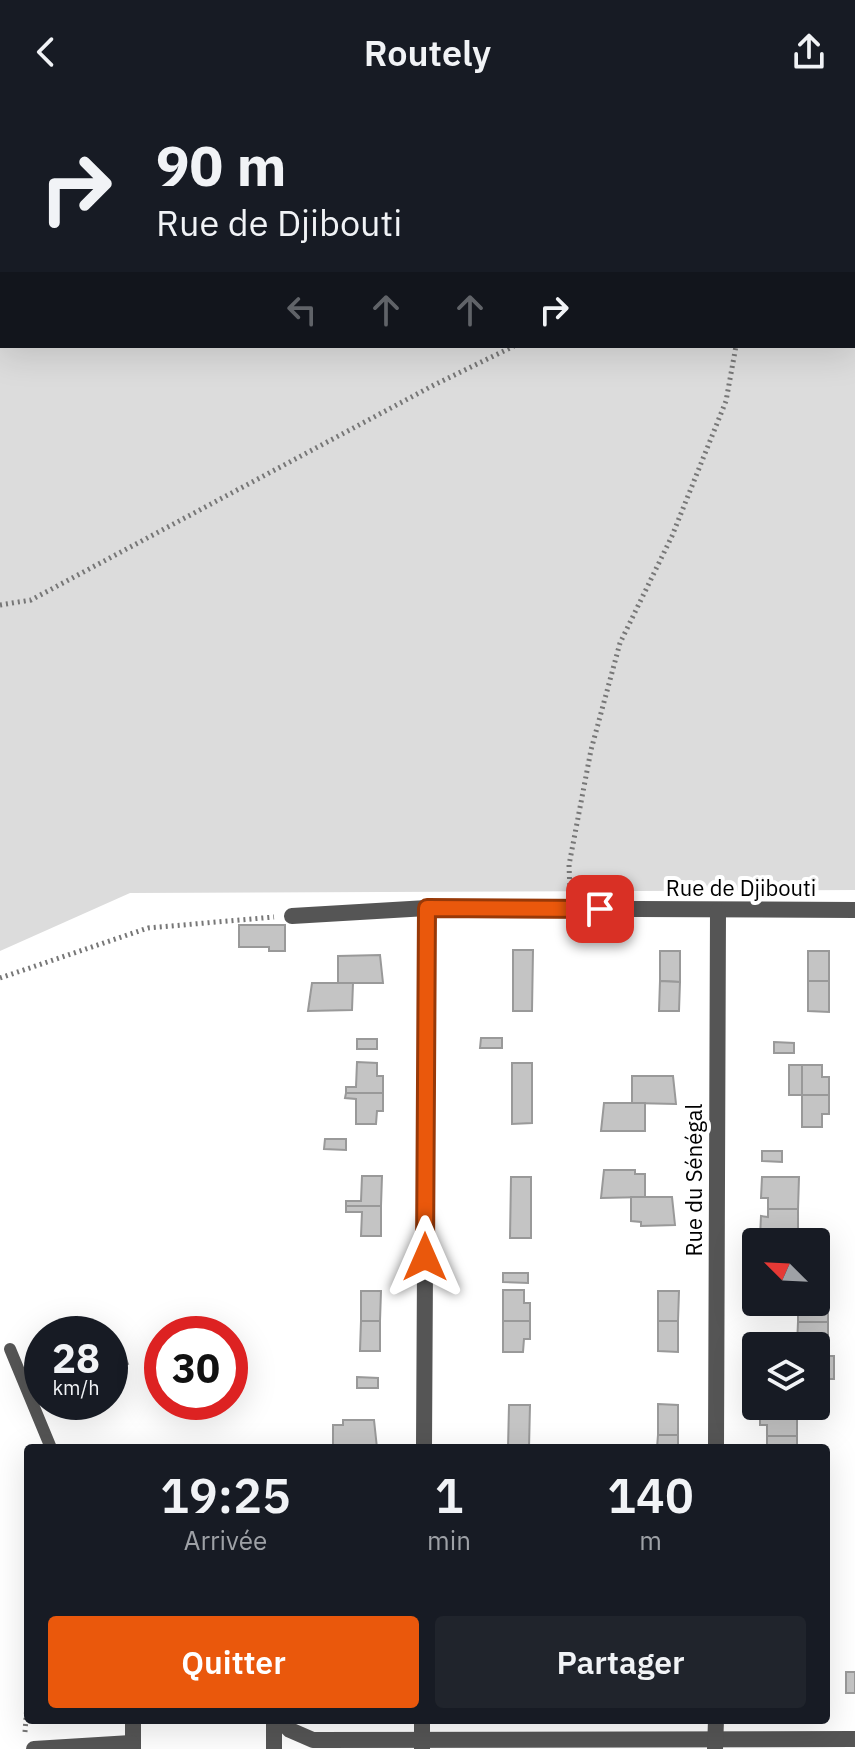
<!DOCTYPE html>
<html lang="fr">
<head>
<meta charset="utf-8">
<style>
	body { margin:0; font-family:"IBM Plex Sans",sans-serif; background:#20242c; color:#f1f3f6; height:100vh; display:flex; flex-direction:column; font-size:30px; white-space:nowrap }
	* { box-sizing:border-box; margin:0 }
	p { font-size:26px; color:#9ea1a6 }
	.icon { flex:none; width:44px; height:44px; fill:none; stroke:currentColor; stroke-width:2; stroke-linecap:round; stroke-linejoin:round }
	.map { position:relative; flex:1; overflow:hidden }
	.details { position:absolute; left:24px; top:1340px; width:806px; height:280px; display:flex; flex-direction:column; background:#171b24; border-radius:8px; box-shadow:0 8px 32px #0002 }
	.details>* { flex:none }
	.hud { position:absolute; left:0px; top:0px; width:856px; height:244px; box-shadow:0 8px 32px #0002; background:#171b24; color:#f1f3f6; overflow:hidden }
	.needle { width:52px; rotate:294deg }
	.buttons { position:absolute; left:742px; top:1124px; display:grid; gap:16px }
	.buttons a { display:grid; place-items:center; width:88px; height:88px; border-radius:8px; background:#171b24; box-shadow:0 8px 32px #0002; font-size:40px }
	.speed { position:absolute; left:24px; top:1212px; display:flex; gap:16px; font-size:40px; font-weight:700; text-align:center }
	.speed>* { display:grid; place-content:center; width:104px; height:104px; border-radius:50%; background:#171b24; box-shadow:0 8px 32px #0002; line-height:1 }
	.speed small { font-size:20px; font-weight:400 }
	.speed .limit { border:12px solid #d22; background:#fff; color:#111 }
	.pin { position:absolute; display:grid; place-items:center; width:68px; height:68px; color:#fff; margin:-34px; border-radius:16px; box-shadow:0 4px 12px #0006 }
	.me { position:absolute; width:88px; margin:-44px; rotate:0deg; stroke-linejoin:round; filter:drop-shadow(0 0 6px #0008) }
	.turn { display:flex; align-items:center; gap:28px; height:168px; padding:0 24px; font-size:36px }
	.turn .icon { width:104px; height:104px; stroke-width:2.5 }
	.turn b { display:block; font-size:56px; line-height:68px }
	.lanes { display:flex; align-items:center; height:76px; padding:0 24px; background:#0003; justify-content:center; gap:40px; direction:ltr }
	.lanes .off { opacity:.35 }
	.eta { display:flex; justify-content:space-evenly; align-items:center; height:136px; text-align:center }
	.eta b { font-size:48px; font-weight:600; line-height:56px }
	.cta { display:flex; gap:16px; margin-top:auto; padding:16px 24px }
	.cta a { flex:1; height:92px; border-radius:8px; background:#ea580c; color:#fff; font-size:32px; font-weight:600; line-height:92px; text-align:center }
	.cta a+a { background:#20242c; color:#f1f3f6 }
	header { display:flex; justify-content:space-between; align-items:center; height:104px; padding:0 24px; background:#171b24; font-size:36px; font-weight:600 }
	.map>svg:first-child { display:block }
	.green { fill:#dcdcdc; fill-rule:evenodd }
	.building { fill:#c4c4c4; stroke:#999; stroke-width:2 }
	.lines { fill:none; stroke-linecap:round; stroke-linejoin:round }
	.path { stroke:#777; stroke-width:5; stroke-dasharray:2 4; stroke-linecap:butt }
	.service { stroke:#555; stroke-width:12 }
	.minor { stroke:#555; stroke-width:16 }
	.route-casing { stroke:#983908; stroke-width:20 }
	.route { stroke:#ea580c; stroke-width:14 }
	.labels { text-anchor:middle; stroke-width:8; stroke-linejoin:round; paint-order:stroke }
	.street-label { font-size:22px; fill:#000; stroke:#fff }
</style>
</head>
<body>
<header><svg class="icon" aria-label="back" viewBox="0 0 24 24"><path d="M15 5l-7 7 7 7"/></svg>Routely<svg class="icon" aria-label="share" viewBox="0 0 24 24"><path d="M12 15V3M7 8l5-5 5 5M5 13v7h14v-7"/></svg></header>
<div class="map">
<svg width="855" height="1645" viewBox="0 0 855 1645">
	<rect width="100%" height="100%" fill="#fff"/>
	<path class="green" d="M0,0H855V786L130,789L0,847ZM2,2H854V242H2Z"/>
	<g class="building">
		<path d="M239,821H285V847H269V843H239Z"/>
		<path d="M513,846H533L532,907H513Z"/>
		<path d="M660,847H680V878L660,877Z"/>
		<rect x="808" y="847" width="21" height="30"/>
		<path d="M380,851L383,879H338V852Z"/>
		<path d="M660,877L680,878L679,907H659Z"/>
		<path d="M808,877H829V908L808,907Z"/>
		<path d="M312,879H353L352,906L308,907Z"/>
		<path d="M481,934H502V944H480Z"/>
		<rect x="357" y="935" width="20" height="10"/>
		<path d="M774,938L794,939V949H774Z"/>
		<path d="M357,958L377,959V972H383V989H346V983H356Z"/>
		<path d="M512,959H532V1019L512,1020Z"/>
		<rect x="789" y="961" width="13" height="30"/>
		<path d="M802,961H822V973H829V991H802Z"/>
		<path d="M632,972H673L676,1000L632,999Z"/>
		<path d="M346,989H383V1007H377L376,1020H356V995L345,994Z"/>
		<path d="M802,991H829V1010H822V1023H802Z"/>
		<path d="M604,999H645V1027H601Z"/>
		<path d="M325,1035H346V1046L324,1045Z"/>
		<path d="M762,1047H782V1058L762,1057Z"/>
		<path d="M604,1066H635V1070H645V1093L601,1094Z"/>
		<path d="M362,1072H382L381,1102H346V1097H361Z"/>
		<path d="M511,1073H531V1134H510Z"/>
		<path d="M762,1073H799L798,1105H768V1094H761Z"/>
		<path d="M631,1093H672L675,1121L641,1122V1118L631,1117Z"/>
		<path d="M346,1102H381V1132H361L362,1108H346Z"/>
		<path d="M768,1105H798V1134L760,1133L761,1112L768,1113Z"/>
		<path d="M503,1169H528V1179L503,1178Z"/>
		<path d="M503,1186H524V1199H530V1217H503Z"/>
		<path d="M361,1187H381L380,1217H361Z"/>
		<path d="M658,1187H679L678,1217H658Z"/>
		<path d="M816,1187H828V1218H798V1198H816Z"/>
		<path d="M77,1213L81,1223L61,1230L57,1220Z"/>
		<path d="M361,1217H380V1247H360Z"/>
		<path d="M503,1217H530V1235H524L523,1248H503Z"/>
		<path d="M658,1217H678V1248L658,1247Z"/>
		<path d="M798,1218H828V1249H816V1242H797Z"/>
		<path d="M118,1236L123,1248L110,1253V1239Z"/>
		<path d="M123,1248L128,1260L110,1267V1253Z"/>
		<rect x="816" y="1252" width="18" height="23"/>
		<path d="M357,1273L378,1274V1284H357Z"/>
		<path d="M658,1300L678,1301V1331H658Z"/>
		<path d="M509,1301H530L529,1344H508Z"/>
		<path d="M760,1302H797V1332H767V1321H760Z"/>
		<path d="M343,1316H374L377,1344H333V1321H343Z"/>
		<path d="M658,1331H678V1344H657Z"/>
		<path d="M767,1332H797V1344H759L767,1342Z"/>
		<rect x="846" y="1568" width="9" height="21"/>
	</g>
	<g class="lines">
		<g class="path">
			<path d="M590,0V2"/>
			<path d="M807,0L808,2"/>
			<path d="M778,2V0"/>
			<path d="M0,501L31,496L434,281L514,242"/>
			<path d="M570,787L569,761L591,646L620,539L672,432L726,297L736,242"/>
			<path d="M0,874L148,824L274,813"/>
			<path d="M25,1628L28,1587"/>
		</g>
		<path class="service" d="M10,1245L51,1344"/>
		<g class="minor">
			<path d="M292,812L427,804L855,806"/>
			<path d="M424,1344L427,804"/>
			<path d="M716,1344L718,807"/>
			<path d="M133,1616V1645"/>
			<path d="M280,1616L290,1626L313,1636L855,1635"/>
			<path d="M422,1616V1645"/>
			<path d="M34,1645L131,1639"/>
			<path d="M274,1645V1616"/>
			<path d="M715,1645L716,1616"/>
		</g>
	</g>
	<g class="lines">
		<g class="route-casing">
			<path id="route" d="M425,1153L427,804L600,805"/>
		</g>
		<use href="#route" class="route"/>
	</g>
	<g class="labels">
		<g class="street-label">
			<text x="741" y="792">Rue de Djibouti</text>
			<text transform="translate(694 1076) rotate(-90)" y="8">Rue du Sénégal</text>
		</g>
	</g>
</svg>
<div class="buttons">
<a><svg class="needle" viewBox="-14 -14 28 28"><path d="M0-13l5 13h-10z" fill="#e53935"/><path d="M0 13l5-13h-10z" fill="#9ea1a6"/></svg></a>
<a><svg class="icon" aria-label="layers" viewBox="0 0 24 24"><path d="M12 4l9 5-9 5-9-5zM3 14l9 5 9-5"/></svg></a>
</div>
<div class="speed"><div>28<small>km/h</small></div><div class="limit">30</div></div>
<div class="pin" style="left:600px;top:805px;background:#d93025"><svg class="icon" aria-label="arrive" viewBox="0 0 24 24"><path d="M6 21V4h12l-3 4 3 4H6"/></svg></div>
<svg class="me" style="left:425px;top:1153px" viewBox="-20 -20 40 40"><path d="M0-17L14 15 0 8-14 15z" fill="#ea580c" stroke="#fff" stroke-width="4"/></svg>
<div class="hud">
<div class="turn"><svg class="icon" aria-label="right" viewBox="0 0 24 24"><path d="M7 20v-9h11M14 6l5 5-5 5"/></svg><div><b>90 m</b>Rue de Djibouti</div></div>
<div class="lanes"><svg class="icon off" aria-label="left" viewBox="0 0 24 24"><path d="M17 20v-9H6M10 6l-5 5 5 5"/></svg><svg class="icon off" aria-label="ahead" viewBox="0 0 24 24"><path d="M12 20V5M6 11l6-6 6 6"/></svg><svg class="icon off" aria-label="ahead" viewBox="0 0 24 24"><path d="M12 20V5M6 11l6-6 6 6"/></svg><svg class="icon" aria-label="right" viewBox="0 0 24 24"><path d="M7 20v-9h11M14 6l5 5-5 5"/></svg></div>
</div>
<section class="details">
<div class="eta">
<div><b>19:25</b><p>Arrivée</p></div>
<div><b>1</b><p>min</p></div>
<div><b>140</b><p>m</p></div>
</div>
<div class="cta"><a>Quitter</a><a>Partager</a></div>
</section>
</div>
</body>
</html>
